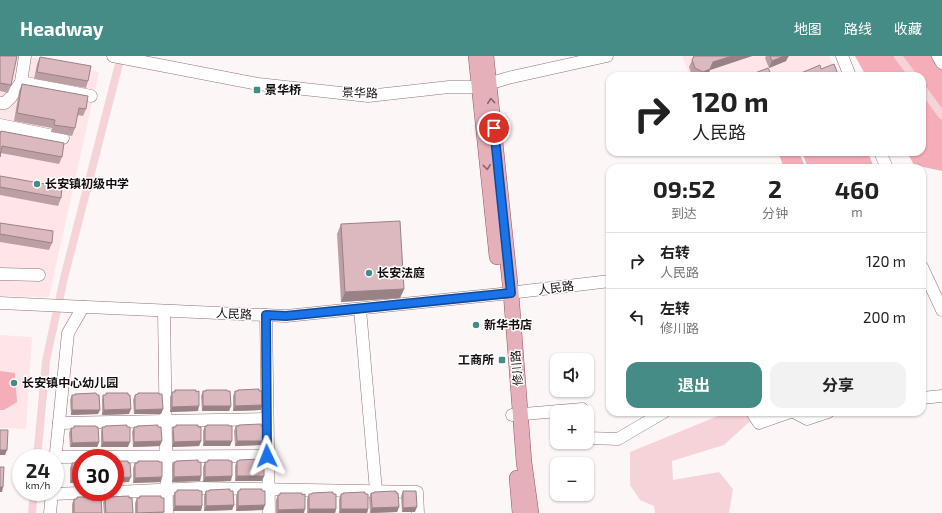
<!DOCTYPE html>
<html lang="zh">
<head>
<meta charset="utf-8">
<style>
	body { margin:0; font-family:"Exo 2","Noto Sans SC",sans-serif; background:#f2f2f2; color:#222; height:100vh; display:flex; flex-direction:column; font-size:15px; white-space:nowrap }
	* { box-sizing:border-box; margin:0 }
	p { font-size:13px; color:#767676 }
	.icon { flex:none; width:22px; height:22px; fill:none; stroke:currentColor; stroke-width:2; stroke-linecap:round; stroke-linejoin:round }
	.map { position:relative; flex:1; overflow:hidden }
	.details { position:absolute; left:606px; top:108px; width:320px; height:252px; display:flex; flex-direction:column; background:#fff; border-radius:12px; box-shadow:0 1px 3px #0004 }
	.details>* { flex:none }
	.guide { position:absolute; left:606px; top:16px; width:320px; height:84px; border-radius:12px; box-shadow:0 1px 3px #0004; background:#fff; color:#222; overflow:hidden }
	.fabs { position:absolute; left:550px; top:297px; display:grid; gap:8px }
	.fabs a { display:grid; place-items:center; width:44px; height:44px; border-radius:8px; background:#fff; box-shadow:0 1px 3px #0004; font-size:20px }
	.speed { position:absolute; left:12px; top:393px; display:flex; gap:8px; font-size:20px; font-weight:700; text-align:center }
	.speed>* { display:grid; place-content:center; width:52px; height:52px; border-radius:50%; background:#fff; box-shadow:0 1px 3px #0004; line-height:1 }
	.speed small { font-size:10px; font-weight:400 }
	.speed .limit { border:6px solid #d22; background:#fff; color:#111 }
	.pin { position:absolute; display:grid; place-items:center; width:34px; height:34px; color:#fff; margin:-17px; border:2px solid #fff; border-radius:50%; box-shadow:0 1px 4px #0007 }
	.me { position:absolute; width:44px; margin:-22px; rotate:358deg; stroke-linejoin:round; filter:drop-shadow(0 0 3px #0008) }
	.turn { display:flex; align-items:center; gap:14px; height:84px; padding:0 20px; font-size:18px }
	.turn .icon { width:52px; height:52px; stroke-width:2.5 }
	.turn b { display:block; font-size:28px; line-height:34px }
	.eta { display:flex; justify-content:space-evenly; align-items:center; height:68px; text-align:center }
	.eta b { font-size:24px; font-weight:700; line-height:28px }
	.primary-button { display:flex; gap:8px; margin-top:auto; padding:8px 20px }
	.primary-button a { flex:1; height:46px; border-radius:12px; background:#468c86; color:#fff; font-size:16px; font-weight:700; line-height:46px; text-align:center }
	.primary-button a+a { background:#f2f2f2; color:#222 }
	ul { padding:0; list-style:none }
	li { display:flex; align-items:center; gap:12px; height:56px; padding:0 20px; border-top:1px solid #e0e0e0 }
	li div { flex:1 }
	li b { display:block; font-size:15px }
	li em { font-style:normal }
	header { display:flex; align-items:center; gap:24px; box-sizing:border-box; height:56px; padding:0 20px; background:#468c86; color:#fff }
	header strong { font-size:19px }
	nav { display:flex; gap:22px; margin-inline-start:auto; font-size:14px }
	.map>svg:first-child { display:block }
	.built { fill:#ffe5e8 }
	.green { fill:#f6adba }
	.water { fill:#f5d3d8 }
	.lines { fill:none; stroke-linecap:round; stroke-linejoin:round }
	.canal { stroke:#f5d3d8; stroke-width:8 }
	.minor-casing { stroke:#907277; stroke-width:13 }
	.major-casing { stroke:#935561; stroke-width:16 }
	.minor { stroke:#fff; stroke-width:12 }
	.major { stroke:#e6b0bb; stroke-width:15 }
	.wall { fill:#bc9fa3 }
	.shaded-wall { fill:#998285 }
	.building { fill:#dbb9be; stroke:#998285 }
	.oneway { stroke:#89666d }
	.route-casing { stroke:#114b97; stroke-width:10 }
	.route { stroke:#1a73e8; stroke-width:7 }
	.poi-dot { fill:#468c86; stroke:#fff; stroke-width:1.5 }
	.labels { text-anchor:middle; stroke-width:3; stroke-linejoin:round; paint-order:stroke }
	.poi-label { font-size:12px; font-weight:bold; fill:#170c0e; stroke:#fff; text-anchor:start }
	.street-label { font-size:12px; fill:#170c0e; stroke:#fff }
</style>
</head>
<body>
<header>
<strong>Headway</strong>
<nav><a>地图</a><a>路线</a><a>收藏</a></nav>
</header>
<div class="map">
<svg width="942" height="457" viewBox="0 0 942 457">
	<rect width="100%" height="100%" fill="#fdf6f7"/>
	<g class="built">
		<path d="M0,0H26L99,16L49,241L0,240Z"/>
		<path d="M682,0H829L838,20H690Z"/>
		<path d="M0,279L32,281L26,373L0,372Z"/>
	</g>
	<g class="green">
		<path d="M855,0H942V115L914,109L907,96H922V20H866Z"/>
		<path d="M778,96H799L805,111L784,112Z"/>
		<path d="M802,96H868L874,112H808Z"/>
		<path d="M0,315L15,317L17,346L4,354H0Z"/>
	</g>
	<path class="water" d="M723,356H776L748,367L724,389L672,405L673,424L719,416L733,433L729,457H655L654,450L640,444L630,429V396L718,360Z"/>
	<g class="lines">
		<g class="canal">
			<path d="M898,0L913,20"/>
			<path d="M922,32L942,59"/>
			<path d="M37,402L46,305L64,222L121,0"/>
			<path d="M32,457L34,436"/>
		</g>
		<g class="minor-casing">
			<g id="minor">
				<path d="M113,0L258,28L368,40L449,31H478L508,22L607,0"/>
				<path d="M842,0L850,20"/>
				<path d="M938,0L942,7"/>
				<path d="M21,26L91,40"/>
				<path d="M0,47H5L11,41L21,26L25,0"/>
				<path d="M0,69L63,82"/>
				<path d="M880,96L887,112"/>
				<path d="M922,211L942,254"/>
				<path d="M0,218L39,219"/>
				<path d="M0,247L286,260L501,238L610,225"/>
				<path d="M360,253L376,435"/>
				<path d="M164,255L167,457"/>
				<path d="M266,259L269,457"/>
				<path d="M922,342L942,340"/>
				<path d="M752,356L759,367L790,356"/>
				<path d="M794,356L807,363L828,356"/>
				<path d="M512,359L582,353L583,356"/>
				<path d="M59,367L266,363"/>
				<path d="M587,378L588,382L618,383L664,356"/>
				<path d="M55,401L267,400"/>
				<path d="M55,406L68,277L83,251"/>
				<path d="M115,436L200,432L417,436L418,457"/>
				<path d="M52,438L107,436"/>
				<path d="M50,457L52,436"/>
			</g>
		</g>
		<g class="major-casing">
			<g id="major">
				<path d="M476,0L497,201"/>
				<path d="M486,0L511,237L524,406L531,457"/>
				<path d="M517,422L520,457"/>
			</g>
		</g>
		<use href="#minor" class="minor"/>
		<use href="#major" class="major"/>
	</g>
	<g class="wall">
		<path d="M0,0L11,29L8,37L0,35Z"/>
		<path d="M694,0H752L710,14L708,20H692L689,11Z"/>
		<path d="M766,0H789L788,1L786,5L769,12L765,2Z"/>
		<path d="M40,1L88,25L86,32L34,23L37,8Z"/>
		<path d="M22,28L86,53L83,60L77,59L75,72L72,80L51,76L52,72L14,65L19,35Z"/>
		<path d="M0,77L62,101L59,108L1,97Z"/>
		<path d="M0,120L61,142L58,150L0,139Z"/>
		<path d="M0,167L52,187L49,194L0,186Z"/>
		<path d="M341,168L404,233L400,242L341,246L337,178Z"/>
		<path d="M175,334L198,355L170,356V341L172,336H174Z"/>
		<path d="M206,334L231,350L229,355H202L201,340L203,335H205Z"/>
		<path d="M238,334L262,349L261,354L233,355V340L235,335H237Z"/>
		<path d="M106,337L129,358L102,359V344L103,339H106Z"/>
		<path d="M138,337L159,338L163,353L161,358H134L133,344L135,339H137Z"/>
		<path d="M75,338L98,358L71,359L70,344L72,339H74Z"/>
		<path d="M176,369L198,371L201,385L199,390L172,391V376L173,371H176Z"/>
		<path d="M207,369L230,390H203V375L205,370H207Z"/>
		<path d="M239,369L264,385L262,389L235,390L234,375L236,370H238Z"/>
		<path d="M74,370L99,386L97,391H70L69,377L71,372H74Z"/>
		<path d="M105,370L127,371L128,391H101V376L102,371H105Z"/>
		<path d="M137,370L160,390L133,391L132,376L134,371H136Z"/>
		<path d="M208,404L231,425L203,426V411L205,406H207Z"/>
		<path d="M239,404L264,420L262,425H235V410L237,405H239Z"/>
		<path d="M138,405L161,426L133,427V412L135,407H137Z"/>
		<path d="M176,405L198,406L201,420L200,425L172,426V411L174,406H176Z"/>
		<path d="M75,406H81L70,427V412L72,407H74Z"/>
		<path d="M240,433L265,449L263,454L236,455V440L238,435H240Z"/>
		<path d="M177,434L199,435L202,450L201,455H173V441L175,436H177Z"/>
		<path d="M209,434L234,449L232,454L204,455V440L206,435H208Z"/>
		<path d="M403,435L415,456H402L401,440Z"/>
		<path d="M374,436L399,451L397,456L370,457L369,442L371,437H373Z"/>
		<path d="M280,437L304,457H276V444L278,439H280Z"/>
		<path d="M312,437L336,453L335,457H307V443L309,438H311Z"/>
		<path d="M343,437L368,453L367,457H339V443L341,438H343Z"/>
		<path d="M140,440L161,442L164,457H135V447L137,442H139Z"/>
		<path d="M77,441L102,457H72V448L74,443H76Z"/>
		<path d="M108,441L133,457H104L103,447L105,442H107Z"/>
	</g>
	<g class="shaded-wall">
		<path d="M732,0H752L710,14L713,6Z"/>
		<path d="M784,0H789L788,1L786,5L769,12L772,5Z"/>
		<path d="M710,13L708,20H701L703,16Z"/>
		<path d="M404,233L400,242L341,246L345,236Z"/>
		<path d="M262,349L261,354L233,355L235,350Z"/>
		<path d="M199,350L198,355L170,356L172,351Z"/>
		<path d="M203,350H231L229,355H202Z"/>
		<path d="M131,353L129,358L102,359L104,354Z"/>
		<path d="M163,353L161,358H134L135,354Z"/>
		<path d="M72,354H100L98,358L71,359Z"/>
		<path d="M162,385L160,390L133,391L134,386Z"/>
		<path d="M201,385L199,390L172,391L174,386Z"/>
		<path d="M205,385H232L230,390H203Z"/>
		<path d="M237,385H264L262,389L235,390Z"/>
		<path d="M99,386L97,391H70L72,387Z"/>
		<path d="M103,386H130L128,391H101Z"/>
		<path d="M0,394H7L5,399H0Z"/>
		<path d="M201,420L200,425L172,426L174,421Z"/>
		<path d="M232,420L231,425L203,426L205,421Z"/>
		<path d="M237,420H264L262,425H235Z"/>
		<path d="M131,421L129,426L115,427V422Z"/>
		<path d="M162,421L161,426L133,427L135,422Z"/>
		<path d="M72,422H81V427H70Z"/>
		<path d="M0,431H3L2,436H0Z"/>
		<path d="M234,449L232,454L204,455L206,450Z"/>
		<path d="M265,449L263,454L236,455L238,450Z"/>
		<path d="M175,450H202L201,455H173Z"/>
		<path d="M399,451L397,456L370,457L372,452Z"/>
		<path d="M417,451L415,456H402L403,452Z"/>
		<path d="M305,453L304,457H277L278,454Z"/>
		<path d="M309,453H336L335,457H308Z"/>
		<path d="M341,453H368L367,457H339Z"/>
	</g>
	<g class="building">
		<path d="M0,0H17L11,29L0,27Z"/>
		<path d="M694,0H732L713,6L710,13L703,16L695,12L692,4Z"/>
		<path d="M770,0H784L772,5Z"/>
		<path d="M40,1L91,10L88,25L37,16Z"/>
		<path d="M834,8L838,18L832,20H794L820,9L821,13Z"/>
		<path d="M768,12L772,20H756L755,17Z"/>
		<path d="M22,28L88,40L86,53L79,52L75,72L54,69L55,64L17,57Z"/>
		<path d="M1,75L64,87L62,101L2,90L0,101V78Z"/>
		<path d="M0,120L62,131L61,142L0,131Z"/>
		<path d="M400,165L404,233L345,236L341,168Z"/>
		<path d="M0,167L53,175L52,187L0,178Z"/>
		<path d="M259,333V335H262V349L235,350V335H238V334Z"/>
		<path d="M175,334H196V336L199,335V350L172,351V336H175Z"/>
		<path d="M206,334H227V335H230L231,350H203V335H206Z"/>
		<path d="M96,337L97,339H99L100,354H72V339H75V338Z"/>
		<path d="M106,337H128V339H130L131,353L104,354L103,339H106Z"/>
		<path d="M138,337H159V338H162L163,353L135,354V339L138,338Z"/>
		<path d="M261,368V370H263L264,385H237L236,370H239V369Z"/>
		<path d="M127,369V371H130V386H103L102,371H105V370Z"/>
		<path d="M158,369V371H161L162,385L134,386V371H137V370Z"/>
		<path d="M176,369H198V371H201V385L174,386L173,371H176Z"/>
		<path d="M207,369H229V370H232V385H205V370H207Z"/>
		<path d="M74,370H96V371H98L99,386L72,387L71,372H74Z"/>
		<path d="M0,374H8L7,394H0Z"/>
		<path d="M261,403V405H264V420H237V405H239V404Z"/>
		<path d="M198,404V406H201V420L174,421V406H176V405Z"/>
		<path d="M208,404H229V405H232V420L205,421V406H208Z"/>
		<path d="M115,405H128V407H130L131,421L115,422Z"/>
		<path d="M138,405H159V406H162V421L135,422V407H138Z"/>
		<path d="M75,406H81V422H72V407H75Z"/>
		<path d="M0,411H4L3,431H0Z"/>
		<path d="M230,433V435H233L234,449L206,450V435H209V434Z"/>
		<path d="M240,433H262V435H265V449L238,450V435H240Z"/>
		<path d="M177,434H199V435H202V450H175V436H177Z"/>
		<path d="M396,435V437H398L399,451L372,452L371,437H374V436Z"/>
		<path d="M403,435H416L417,451L403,452Z"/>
		<path d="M333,436V438H336V453H309V438H312V437Z"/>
		<path d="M365,436V438H368V453H341V438H343V437Z"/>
		<path d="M280,437H302V439L305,438V453L278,454V439H280Z"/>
		<path d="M129,440V442H132L133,457H106L105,442H108V441Z"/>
		<path d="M140,440H161V442H164V456L137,457V442H140Z"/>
		<path d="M77,441H98V442H101L102,457H74V443H77Z"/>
	</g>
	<defs><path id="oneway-chevron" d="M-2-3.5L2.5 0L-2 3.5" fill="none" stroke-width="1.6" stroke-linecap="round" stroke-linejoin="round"/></defs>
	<g class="oneway">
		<use href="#oneway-chevron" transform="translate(491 45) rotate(-96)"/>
		<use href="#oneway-chevron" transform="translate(487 111) rotate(84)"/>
	</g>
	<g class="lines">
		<g class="route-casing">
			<path id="route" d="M267,400L266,259L286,260L511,237L494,72"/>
		</g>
		<use href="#route" class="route"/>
	</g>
	<g class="poi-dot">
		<rect x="253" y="30" width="8" height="8" rx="2"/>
		<circle cx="37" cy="128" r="4"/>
		<circle cx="369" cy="217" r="4"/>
		<circle cx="476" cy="269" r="4"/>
		<rect x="498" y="300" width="8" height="8" rx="2"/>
		<circle cx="14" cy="327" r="4"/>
	</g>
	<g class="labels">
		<g class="poi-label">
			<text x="265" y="38">景华桥</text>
			<text x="45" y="132">长安镇初级中学</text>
			<text x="377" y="221">长安法庭</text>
			<text x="484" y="273">新华书店</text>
			<text x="494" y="308" text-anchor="end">工商所</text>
			<text x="22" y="331">长安镇中心幼儿园</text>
		</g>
		<g class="street-label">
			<text transform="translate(360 37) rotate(2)" y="4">景华路</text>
			<text transform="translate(556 232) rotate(-7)" y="4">人民路</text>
			<text transform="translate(234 258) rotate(3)" y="4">人民路</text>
			<text transform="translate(517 312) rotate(-95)" y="4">修川路</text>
		</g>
	</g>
</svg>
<div class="fabs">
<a><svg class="icon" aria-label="sound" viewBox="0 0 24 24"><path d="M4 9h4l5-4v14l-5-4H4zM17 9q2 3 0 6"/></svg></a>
<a>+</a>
<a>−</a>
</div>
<div class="speed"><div>24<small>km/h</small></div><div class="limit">30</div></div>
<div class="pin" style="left:494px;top:72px;background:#d93025"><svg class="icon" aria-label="arrive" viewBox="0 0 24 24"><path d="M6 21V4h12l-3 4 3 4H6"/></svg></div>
<svg class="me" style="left:267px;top:400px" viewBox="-20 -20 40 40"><path d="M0-17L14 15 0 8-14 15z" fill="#1a73e8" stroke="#fff" stroke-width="4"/></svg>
<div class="guide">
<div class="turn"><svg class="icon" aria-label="right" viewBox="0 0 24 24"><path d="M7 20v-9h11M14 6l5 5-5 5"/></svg><div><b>120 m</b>人民路</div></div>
</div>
<section class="details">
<div class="eta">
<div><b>09:52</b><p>到达</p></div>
<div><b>2</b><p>分钟</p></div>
<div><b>460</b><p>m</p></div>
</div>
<ul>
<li><svg class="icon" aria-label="right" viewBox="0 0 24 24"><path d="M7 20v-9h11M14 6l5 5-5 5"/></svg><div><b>右转</b><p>人民路</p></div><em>120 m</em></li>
<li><svg class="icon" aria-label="left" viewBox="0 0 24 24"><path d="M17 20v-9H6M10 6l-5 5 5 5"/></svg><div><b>左转</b><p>修川路</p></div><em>200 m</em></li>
</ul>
<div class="primary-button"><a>退出</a><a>分享</a></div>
</section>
</div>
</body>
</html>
